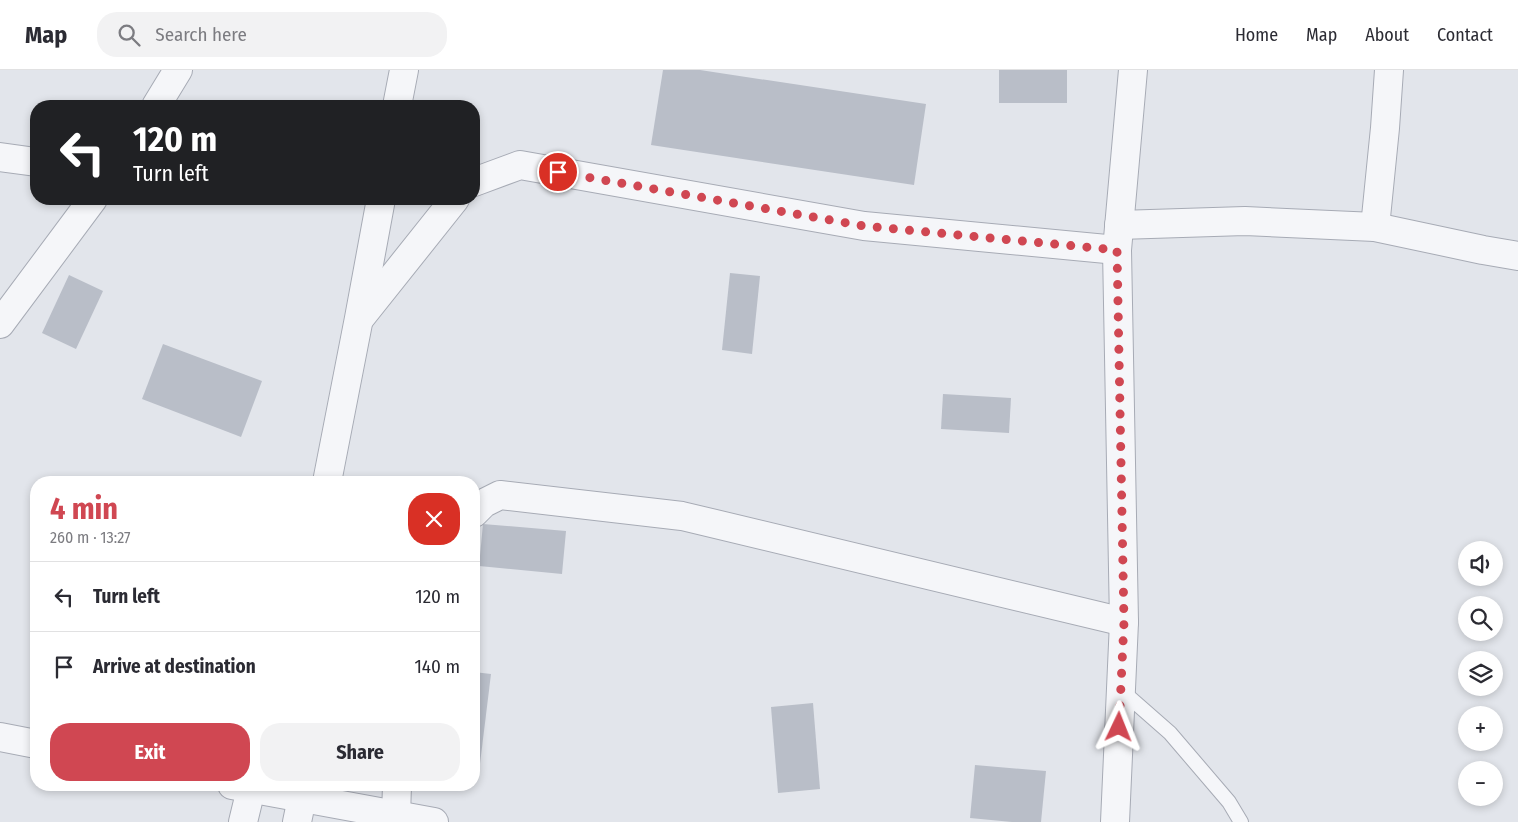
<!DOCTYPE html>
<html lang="en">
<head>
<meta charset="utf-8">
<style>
	body { margin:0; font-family:"Fira Sans Condensed",sans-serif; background:#f2f2f3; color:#2b2b33; height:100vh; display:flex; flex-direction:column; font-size:19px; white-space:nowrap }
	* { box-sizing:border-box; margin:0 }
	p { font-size:16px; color:#7c7c81 }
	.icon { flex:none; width:28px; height:28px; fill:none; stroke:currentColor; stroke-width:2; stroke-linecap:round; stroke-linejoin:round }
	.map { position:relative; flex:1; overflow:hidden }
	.drawer { position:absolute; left:30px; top:406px; width:450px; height:315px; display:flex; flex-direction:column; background:#fff; border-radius:20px; box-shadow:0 2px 8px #0003 }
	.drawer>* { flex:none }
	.top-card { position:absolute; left:30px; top:30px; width:450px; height:105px; border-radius:20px; box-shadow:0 2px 8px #0003; background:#202124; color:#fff; overflow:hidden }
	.tools { position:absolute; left:1458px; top:471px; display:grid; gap:10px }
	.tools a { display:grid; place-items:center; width:45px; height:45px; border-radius:50%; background:#fff; box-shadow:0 2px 8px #0003; font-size:25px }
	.pin { position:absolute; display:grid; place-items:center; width:42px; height:42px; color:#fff; margin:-21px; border:2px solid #fff; border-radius:50%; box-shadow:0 1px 5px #0007 }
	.me { position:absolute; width:55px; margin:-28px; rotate:2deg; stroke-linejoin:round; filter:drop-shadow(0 0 4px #0008) }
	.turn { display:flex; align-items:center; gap:18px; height:105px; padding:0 20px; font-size:22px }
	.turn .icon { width:65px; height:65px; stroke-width:2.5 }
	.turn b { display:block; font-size:35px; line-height:42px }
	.round { display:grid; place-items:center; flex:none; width:52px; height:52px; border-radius:20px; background:#f2f2f3 }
	.head { display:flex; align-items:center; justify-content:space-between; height:85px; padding:0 20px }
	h1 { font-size:30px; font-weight:700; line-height:38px; color:#d04752 }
	.cta { display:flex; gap:10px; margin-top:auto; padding:10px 20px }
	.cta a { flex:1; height:58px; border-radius:20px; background:#d04752; color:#fff; font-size:20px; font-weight:700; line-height:58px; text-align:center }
	.cta a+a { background:#f2f2f3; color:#2b2b33 }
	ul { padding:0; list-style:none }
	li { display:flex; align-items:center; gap:15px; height:70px; padding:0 20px; border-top:1px solid #e1e1e2 }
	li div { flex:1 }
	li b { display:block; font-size:19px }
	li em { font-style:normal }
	header { display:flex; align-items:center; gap:30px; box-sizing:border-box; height:70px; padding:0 25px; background:#fff; border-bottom:1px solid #e1e1e2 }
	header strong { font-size:24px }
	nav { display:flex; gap:28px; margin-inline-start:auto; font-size:18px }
	.search { width:350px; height:45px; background:#f2f2f3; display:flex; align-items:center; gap:12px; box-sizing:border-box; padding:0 18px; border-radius:20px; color:#7c7c81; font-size:19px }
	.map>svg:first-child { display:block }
	.building { fill:#b9bec8 }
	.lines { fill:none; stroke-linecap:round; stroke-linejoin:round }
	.service-casing { stroke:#a7abb5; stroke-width:16 }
	.minor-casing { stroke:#a7abb5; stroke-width:30 }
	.service { stroke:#f5f6f9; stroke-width:14 }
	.minor { stroke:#f5f6f9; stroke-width:28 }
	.route { stroke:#d04752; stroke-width:9; stroke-dasharray:0 16.2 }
</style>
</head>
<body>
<header>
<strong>Map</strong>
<div class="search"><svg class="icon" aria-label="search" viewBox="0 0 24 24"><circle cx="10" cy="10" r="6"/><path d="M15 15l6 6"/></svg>Search here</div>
<nav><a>Home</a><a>Map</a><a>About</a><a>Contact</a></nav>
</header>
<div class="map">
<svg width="1518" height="752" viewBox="0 0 1518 752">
	<rect width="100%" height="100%" fill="#e2e5eb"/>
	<g class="building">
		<path d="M663,0H700L926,34L914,115L651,75Z"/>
		<rect x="999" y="0" width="68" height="33"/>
		<path d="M730,203L760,206L752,284L722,280Z"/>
		<path d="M69,205L103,221L76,279L42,263Z"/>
		<path d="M163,274L262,311L241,367L142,329Z"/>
		<path d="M943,324L1011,328L1009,363L941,359Z"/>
		<path d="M483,454L566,461L562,504L479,496Z"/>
		<path d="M474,602L491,604L478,710L474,709Z"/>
		<path d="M813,633L820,719L778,723L771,637Z"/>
		<path d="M975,695L1046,701L1041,752H1012L970,748Z"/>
	</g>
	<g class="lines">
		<g class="service-casing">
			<path id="service" d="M1121,620L1170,663L1229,732L1241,752"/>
		</g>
		<g class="minor-casing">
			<g id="minor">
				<path d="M156,36L178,0"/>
				<path d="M397,36L404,0"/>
				<path d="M0,87L36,92"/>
				<path d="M474,112L520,95L864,156L1117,180"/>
				<path d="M1119,155L1245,151L1375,157L1483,180L1518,186"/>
				<path d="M1375,157L1385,58L1389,0"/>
				<path d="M361,247L455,129"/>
				<path d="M0,254L93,129"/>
				<path d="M327,412L359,248L381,129"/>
				<path d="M474,443L484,433L500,425L682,446L1124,552"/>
				<path d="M0,667L36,674"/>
				<path d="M232,715L434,752"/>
				<path d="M292,715L302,728L297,752"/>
				<path d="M396,746L397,715"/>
				<path d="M243,752L251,719L258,715"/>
				<path d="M1115,752L1124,552L1117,180L1133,0"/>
			</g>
		</g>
		<use href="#service" class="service"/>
		<use href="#minor" class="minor"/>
	</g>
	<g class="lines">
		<path class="route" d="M558,102L864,156L1117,180L1124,552L1119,657"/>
	</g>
</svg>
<div class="tools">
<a><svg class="icon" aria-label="sound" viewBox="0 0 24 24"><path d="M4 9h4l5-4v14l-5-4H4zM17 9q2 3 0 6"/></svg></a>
<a><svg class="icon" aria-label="search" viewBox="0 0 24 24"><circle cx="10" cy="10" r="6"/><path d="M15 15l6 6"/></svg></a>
<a><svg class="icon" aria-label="layers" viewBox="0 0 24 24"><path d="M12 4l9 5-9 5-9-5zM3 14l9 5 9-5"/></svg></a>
<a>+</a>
<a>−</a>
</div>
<div class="pin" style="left:558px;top:102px;background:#d93025"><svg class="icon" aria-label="arrive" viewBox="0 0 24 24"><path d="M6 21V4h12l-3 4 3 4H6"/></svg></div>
<svg class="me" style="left:1119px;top:657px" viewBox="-20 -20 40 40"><path d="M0-17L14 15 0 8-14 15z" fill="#d04752" stroke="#fff" stroke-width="4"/></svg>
<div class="top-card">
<div class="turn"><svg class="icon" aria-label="left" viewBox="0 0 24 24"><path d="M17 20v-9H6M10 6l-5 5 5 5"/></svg><div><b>120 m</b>Turn left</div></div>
</div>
<section class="drawer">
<div class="head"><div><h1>4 min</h1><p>260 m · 13:27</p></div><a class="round" style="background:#d93025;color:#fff"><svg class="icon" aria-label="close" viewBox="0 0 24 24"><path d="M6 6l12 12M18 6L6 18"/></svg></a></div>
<ul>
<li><svg class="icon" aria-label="left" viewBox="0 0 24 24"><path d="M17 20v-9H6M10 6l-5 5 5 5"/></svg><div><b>Turn left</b></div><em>120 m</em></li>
<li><svg class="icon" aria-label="arrive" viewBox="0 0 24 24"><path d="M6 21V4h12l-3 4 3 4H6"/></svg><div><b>Arrive at destination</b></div><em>140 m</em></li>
</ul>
<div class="cta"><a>Exit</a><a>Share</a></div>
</section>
</div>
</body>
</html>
